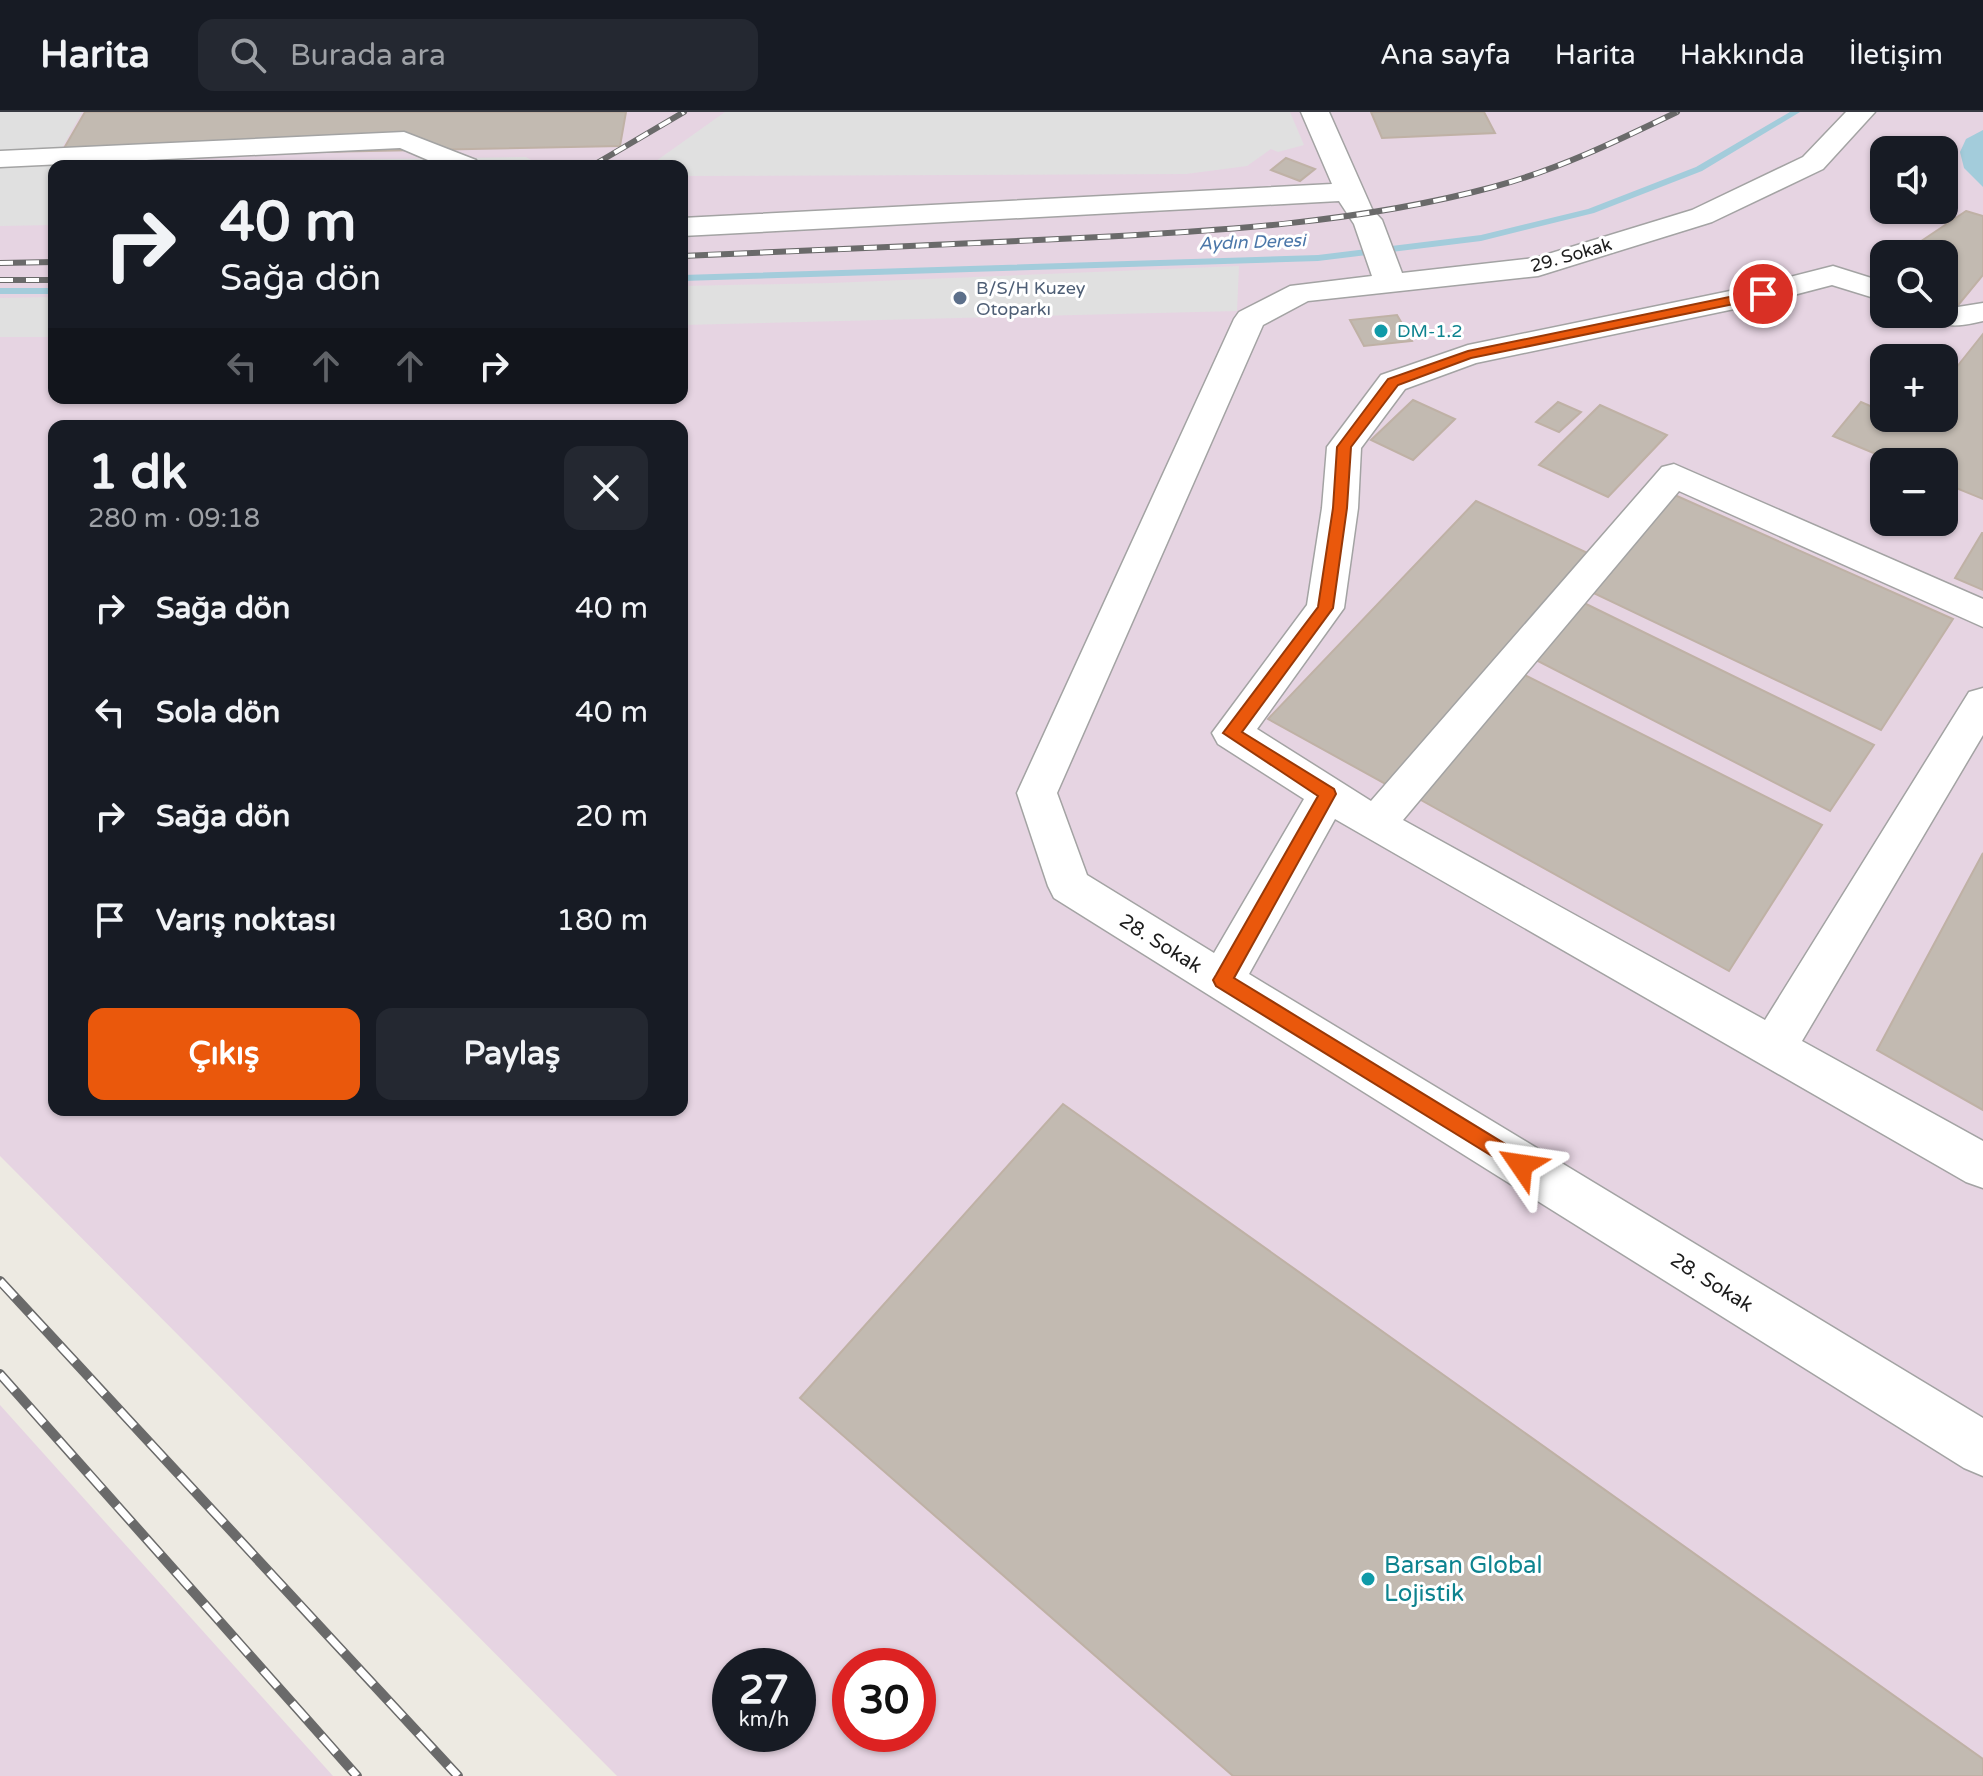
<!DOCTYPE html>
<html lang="tr">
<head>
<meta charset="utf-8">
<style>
	body { margin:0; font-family:"Varela Round",sans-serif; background:#242831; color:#f1f3f6; height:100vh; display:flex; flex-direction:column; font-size:30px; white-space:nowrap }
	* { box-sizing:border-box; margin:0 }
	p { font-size:26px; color:#9ea1a6 }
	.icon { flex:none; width:44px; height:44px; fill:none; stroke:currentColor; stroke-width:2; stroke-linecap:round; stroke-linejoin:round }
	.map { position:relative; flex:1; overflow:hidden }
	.details { position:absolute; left:48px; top:308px; width:640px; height:696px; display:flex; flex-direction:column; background:#171b24; border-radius:16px; box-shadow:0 2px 6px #0004 }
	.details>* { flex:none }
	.guide { position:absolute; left:48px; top:48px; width:640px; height:244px; border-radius:16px; box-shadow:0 2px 6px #0004; background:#171b24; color:#f1f3f6; overflow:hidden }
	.tools { position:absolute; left:1870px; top:24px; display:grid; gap:16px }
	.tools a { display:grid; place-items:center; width:88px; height:88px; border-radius:16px; background:#171b24; box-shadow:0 2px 6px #0004; font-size:40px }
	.speed { position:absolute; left:712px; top:1536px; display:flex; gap:16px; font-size:40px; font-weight:700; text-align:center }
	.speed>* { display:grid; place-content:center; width:104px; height:104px; border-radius:50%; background:#171b24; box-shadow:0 2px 6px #0004; line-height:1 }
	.speed small { font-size:20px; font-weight:400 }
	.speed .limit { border:12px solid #d22; background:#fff; color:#111 }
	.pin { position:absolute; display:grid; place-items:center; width:68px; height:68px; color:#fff; margin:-34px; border:4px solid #fff; border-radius:50%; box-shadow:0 2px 8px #0007 }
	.me { position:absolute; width:88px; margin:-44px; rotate:302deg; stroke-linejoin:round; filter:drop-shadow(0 0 6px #0008) }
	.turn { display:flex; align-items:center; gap:28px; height:168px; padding:0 40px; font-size:36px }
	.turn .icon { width:104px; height:104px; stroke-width:2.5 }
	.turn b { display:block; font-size:56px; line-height:68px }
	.lanes { display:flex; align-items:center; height:76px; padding:0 40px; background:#0003; justify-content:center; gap:40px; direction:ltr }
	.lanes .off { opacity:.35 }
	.round { display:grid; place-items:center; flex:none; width:84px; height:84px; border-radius:16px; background:#242831 }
	.head { display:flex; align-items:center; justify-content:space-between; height:136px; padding:0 40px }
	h1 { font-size:48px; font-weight:700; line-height:60px }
	.primary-button { display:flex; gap:16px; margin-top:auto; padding:16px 40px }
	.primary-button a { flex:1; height:92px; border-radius:16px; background:#ea580c; color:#fff; font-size:32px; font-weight:700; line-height:92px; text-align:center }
	.primary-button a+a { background:#242831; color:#f1f3f6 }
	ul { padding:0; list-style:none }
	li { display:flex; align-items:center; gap:24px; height:104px; padding:0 40px }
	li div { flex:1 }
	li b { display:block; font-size:30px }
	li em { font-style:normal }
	header { display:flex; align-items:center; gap:48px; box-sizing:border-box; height:112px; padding:0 40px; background:#171b24; border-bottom:2px solid #363941 }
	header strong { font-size:38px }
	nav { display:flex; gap:44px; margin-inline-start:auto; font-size:28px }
	.search { width:560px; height:72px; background:#242831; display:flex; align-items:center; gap:20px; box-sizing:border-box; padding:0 28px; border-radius:16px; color:#9ea1a6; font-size:30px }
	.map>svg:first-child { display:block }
	.industrial { fill:#e6d4e2; fill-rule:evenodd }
	.parking { fill:#e0e0e0 }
	.water { fill:#a3ccdb }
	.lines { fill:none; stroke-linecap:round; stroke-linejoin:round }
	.stream { fill:#a3ccdb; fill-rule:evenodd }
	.building { fill:#c2bab1; stroke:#bfb1a5; stroke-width:2 }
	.minor-casing { stroke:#a3a3a3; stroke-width:3 }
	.minor { fill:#fff; fill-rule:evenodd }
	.rail-far1-casing { stroke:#6a6a6a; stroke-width:6 }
	.rail-casing { stroke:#6a6a6a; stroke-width:10 }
	.rail-far1 { stroke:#fff; stroke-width:4; stroke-dasharray:13; stroke-linecap:butt }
	.rail { stroke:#fff; stroke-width:7; stroke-dasharray:22; stroke-linecap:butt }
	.route { fill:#ea580c; stroke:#983908; stroke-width:2 }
	.service-dot { fill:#5c6f8a; stroke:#fff; stroke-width:3 }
	.culture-dot { fill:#0f9aa8; stroke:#fff; stroke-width:3 }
	.labels { text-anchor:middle; stroke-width:6; stroke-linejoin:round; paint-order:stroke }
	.far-water-label { font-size:18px; font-style:italic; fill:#4b77a9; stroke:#fff }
	.far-street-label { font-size:18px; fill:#1c1c1c; stroke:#fff }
	.far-service-label { font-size:18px; fill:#4e5e75; stroke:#fff; text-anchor:start }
	.far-culture-label { font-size:18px; fill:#0d838f; stroke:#fff; text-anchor:start }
	.street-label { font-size:20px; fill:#1c1c1c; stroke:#fff }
	.near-culture-label { font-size:24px; fill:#0d838f; stroke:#fff; text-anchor:start }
</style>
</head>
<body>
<header>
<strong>Harita</strong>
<div class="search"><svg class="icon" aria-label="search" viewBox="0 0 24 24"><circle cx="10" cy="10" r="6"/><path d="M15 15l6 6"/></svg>Burada ara</div>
<nav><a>Ana sayfa</a><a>Harita</a><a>Hakkında</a><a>İletişim</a></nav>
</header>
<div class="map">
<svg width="1983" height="1664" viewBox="0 0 1983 1664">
	<rect width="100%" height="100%" fill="#edeae2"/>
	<g class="industrial">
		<path d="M0,0H1983V1664H617L0,1044ZM1884,38H1944V98H1884ZM54,54H682V286H54ZM1884,142H1944V202H1884ZM1884,246H1944V306H1884ZM54,314H682V998H54ZM1884,350H1944V410H1884ZM730,1554H798V1622H730ZM850,1554H918V1622H850Z"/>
		<path d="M0,1293L333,1664H0Z"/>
	</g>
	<g class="parking">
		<path d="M0,0H82L53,52L526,45L541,54H54V113L0,114Z"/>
		<path d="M725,0H1290L1304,33L1278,40L1271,37L1247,54L1186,62L682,64V54H649Z"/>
		<path d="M1239,154L1237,199L682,213V174L831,171Z"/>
		<path d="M54,185V225H0V186Z"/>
	</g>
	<path class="water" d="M1983,18V75L1964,56L1960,40L1966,27Z"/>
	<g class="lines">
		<g class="stream">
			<path d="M1790,0H1800L1702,59L1594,101L1481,129L1318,149L682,169V163L1318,143L1481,123L1588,97L1696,55Z"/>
			<rect x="0" y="176" width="54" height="6"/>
		</g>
	</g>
	<g class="building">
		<path d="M85,0H626L620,34L59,45Z"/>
		<path d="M1371,0H1484L1495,21L1382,26Z"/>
		<path d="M1286,46L1315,57L1300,69L1271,58Z"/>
		<path d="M1966,99L1983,104V163L1955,197L1944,192V142H1902Z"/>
		<path d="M1397,203L1412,229L1364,234L1350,208Z"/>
		<path d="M1983,222V387L1944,371V350H1895L1833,324L1861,290L1884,300V306H1899L1913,311L1917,306H1944V271Z"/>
		<path d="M1413,288L1455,307L1413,348L1371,328Z"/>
		<path d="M1558,290L1581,300L1559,320L1536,310Z"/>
		<path d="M1600,293L1667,323L1608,385L1539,353Z"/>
		<path d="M1668,380L1953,507L1881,618L1585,477Z"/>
		<path d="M1476,389L1592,443L1391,675L1268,607Z"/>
		<path d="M1982,421H1983V478L1955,466Z"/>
		<path d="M1580,489L1874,633L1830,699L1530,545Z"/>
		<path d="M1517,559L1822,713L1729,859L1412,683Z"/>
		<path d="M1983,741V998L1877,938Z"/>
		<path d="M1063,992L1983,1647V1664H1233L800,1286Z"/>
	</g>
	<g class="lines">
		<g class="minor-casing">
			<g id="minor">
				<path d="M1301,0H1329L1372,97L1382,108L1402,161L1535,146L1692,98L1803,45L1846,0H1875L1823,57L1712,110L1538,164L1308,189L1263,213L1057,681L1087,763L1214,841L1304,687L1218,632L1212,621L1307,493L1322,396L1327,335L1381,263L1468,233L1759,173L1833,154L1884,170V189L1832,173L1763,191L1476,251L1405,277L1361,336L1358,396L1344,496L1257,617L1371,689L1662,355L1674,352L1983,487V515L1679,379L1403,708L1765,908L1969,580L1983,576V623L1802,929L1983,1029V1076L1966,1070L1335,707L1249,862L1983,1306V1364L1964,1356L1054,786L1048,774L1017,681L1234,207L1239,200L1290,174L1372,164L1354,112L1339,89L682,124V106L1332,72Z"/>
				<path d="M404,20L476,48L480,54H442L400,36L0,55V39Z"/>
				<path d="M1983,191V209C1965,213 1942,219 1929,202H1944V192L1958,195Z"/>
			</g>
		</g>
		<use href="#minor" class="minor"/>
		<g class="rail-far1-casing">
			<g id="rail-far1">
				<path d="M592,54L684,0"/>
				<path d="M682,144C815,138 947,133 1080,126C1218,119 1358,111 1493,75C1557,58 1617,29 1677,0"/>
				<path d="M0,151L54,150"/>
				<path d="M0,168H54"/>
			</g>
		</g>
		<g class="rail-casing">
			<g id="rail">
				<path d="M0,1169L458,1664"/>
				<path d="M0,1262L357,1664"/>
			</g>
		</g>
		<use href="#rail-far1" class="rail-far1"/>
		<use href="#rail" class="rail"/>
	</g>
	<path class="route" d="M1763,178L1768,179V185L1471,246L1398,273L1351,335L1347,396L1333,496L1242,620L1334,677L1336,682L1234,866L1528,1046L1531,1053L1528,1059L1521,1062L1216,874L1213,868L1216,863L1318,684L1223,621L1318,495L1333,396L1337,335L1388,267L1468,239Z"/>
	<circle class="service-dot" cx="960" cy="186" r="8"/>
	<g class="culture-dot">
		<circle cx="1381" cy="219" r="8"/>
		<circle cx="1368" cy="1467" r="8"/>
	</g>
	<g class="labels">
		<g class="far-water-label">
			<text transform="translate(1252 130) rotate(-2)" y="6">Aydın Deresi</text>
		</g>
		<g class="far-street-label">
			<text transform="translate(1571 143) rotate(-16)" y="6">29. Sokak</text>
		</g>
		<g class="far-service-label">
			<text x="976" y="182">B/S/H Kuzey<tspan x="976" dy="21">Otoparkı</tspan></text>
		</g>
		<g class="far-culture-label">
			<text x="1397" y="225">DM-1.2</text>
		</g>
		<g class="street-label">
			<text transform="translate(1161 831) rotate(32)" y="7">28. Sokak</text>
			<text transform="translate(1712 1170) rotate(32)" y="7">28. Sokak</text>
		</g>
		<g class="near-culture-label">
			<text x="1384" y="1461">Barsan Global<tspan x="1384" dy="28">Lojistik</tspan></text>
		</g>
	</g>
</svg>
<div class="tools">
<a><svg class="icon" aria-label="sound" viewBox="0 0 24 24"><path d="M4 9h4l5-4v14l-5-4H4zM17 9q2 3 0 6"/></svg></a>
<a><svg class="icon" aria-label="search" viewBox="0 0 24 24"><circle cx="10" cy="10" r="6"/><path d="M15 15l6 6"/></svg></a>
<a>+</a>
<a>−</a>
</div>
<div class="speed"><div>27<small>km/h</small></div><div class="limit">30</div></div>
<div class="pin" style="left:1763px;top:182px;background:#d93025"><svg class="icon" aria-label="arrive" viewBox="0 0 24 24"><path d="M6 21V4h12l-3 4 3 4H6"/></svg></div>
<svg class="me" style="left:1521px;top:1053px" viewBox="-20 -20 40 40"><path d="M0-17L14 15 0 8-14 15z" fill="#ea580c" stroke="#fff" stroke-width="4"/></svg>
<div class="guide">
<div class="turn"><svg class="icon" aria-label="right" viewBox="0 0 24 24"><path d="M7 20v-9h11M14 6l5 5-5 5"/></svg><div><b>40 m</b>Sağa dön</div></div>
<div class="lanes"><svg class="icon off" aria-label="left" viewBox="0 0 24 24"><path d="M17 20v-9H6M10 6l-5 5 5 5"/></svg><svg class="icon off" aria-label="ahead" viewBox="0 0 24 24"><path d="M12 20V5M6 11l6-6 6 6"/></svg><svg class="icon off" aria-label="ahead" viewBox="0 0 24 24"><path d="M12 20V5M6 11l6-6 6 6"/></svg><svg class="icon" aria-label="right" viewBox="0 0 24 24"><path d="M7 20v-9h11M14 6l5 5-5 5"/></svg></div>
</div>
<section class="details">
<div class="head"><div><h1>1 dk</h1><p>280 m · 09:18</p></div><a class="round"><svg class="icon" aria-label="close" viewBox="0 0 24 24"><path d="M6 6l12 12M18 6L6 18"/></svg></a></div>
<ul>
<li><svg class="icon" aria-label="right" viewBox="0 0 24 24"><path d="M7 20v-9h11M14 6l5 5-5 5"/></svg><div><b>Sağa dön</b></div><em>40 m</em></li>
<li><svg class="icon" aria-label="left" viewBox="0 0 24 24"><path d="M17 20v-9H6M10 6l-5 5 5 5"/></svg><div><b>Sola dön</b></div><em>40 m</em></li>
<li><svg class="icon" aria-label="right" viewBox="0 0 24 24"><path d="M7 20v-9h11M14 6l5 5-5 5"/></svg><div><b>Sağa dön</b></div><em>20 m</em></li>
<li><svg class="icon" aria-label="arrive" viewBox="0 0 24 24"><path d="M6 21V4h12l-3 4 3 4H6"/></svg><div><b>Varış noktası</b></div><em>180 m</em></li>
</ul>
<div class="primary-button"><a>Çıkış</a><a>Paylaş</a></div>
</section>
</div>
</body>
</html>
